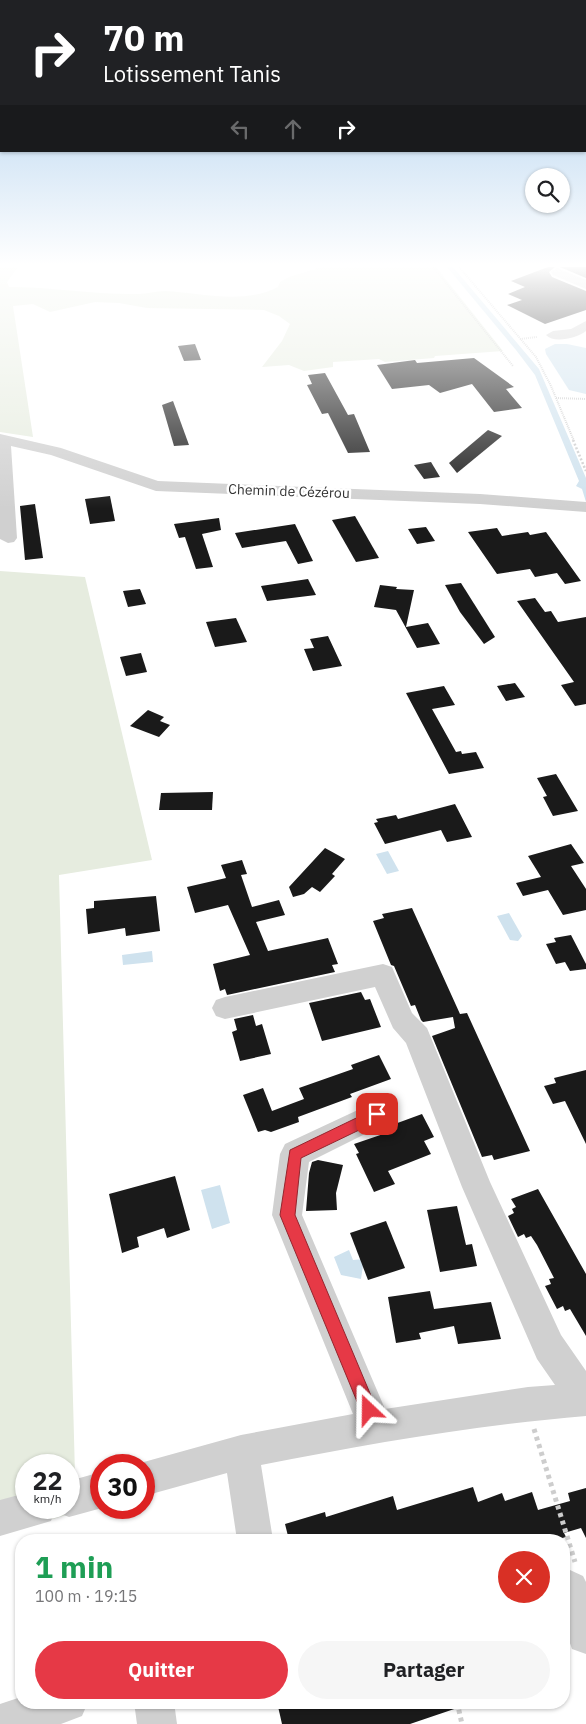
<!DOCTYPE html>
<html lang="fr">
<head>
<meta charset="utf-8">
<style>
	body { margin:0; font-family:"IBM Plex Sans",sans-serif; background:#f6f6f6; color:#202124; height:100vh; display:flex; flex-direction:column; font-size:19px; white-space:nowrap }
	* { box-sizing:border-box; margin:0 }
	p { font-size:16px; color:#757577 }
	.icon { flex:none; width:28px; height:28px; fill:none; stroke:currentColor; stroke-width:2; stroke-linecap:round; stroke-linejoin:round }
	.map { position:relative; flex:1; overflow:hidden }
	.sheet { position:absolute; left:15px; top:1534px; width:555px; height:175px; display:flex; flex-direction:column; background:#fff; border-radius:20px; box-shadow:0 1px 4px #0004 }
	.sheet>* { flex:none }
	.guide { position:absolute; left:0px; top:0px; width:586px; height:152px; box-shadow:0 1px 4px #0004; background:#202124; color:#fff; overflow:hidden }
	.buttons { position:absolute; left:525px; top:168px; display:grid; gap:10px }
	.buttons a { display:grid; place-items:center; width:45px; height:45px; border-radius:50%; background:#fff; box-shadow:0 1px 4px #0004; font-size:25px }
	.speed { position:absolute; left:15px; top:1454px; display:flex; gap:10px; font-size:25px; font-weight:700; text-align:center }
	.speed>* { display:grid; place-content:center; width:65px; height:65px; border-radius:50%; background:#fff; box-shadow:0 1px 4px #0004; line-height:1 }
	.speed small { font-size:12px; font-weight:400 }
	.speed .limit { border:8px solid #d22; background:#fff; color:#111 }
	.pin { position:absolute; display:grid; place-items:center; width:42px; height:42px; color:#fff; margin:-21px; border-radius:10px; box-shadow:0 2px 8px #0006 }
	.me { position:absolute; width:55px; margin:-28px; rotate:337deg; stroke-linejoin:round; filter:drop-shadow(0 0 4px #0008) }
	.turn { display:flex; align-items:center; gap:18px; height:105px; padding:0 20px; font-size:22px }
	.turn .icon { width:65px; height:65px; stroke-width:2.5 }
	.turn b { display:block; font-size:35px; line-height:42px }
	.lanes { display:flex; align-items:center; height:48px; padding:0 20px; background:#0003; justify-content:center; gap:25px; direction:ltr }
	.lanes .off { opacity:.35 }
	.round { display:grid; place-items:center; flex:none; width:52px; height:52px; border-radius:26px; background:#f6f6f6 }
	.headline { display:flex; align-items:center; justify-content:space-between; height:85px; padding:0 20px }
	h1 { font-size:30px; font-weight:700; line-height:38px; color:#1e9e55 }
	.button { display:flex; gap:10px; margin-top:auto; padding:10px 20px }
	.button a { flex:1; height:58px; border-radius:30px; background:#e63946; color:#fff; font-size:20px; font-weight:700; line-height:58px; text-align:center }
	.button a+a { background:#f6f6f6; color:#202124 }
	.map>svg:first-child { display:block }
	.green { fill:#e6ecdf; fill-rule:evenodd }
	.water { fill:#cfe2ee }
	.building { fill:#1a1a1a }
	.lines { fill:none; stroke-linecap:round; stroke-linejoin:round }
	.path-far2 { stroke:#cdcdcd; stroke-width:2; stroke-dasharray:1 1; stroke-linecap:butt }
	.path-far1 { stroke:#cdcdcd; stroke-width:2.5; stroke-dasharray:2 2; stroke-linecap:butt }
	.path { stroke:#cdcdcd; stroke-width:5; stroke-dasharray:4 4; stroke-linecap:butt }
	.minor { fill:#d0d0d0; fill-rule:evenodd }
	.route { fill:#e63946; stroke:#96252e }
	.labels { text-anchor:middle; stroke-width:5; stroke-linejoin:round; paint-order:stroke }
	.far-street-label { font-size:14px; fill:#333; stroke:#fff }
</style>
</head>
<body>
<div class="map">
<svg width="586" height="1724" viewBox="0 0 586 1724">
	<rect width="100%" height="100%" fill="#fff"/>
	<g class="green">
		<path d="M0,267H18L7,282L9,287C52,287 95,295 139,294C147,294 156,291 165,291C202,293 243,305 278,287L280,282L289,277L322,267H436L503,351L435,356L434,358L385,362L379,359L333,362V367L304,371L289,365L262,367L282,341L290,324L279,316L264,310L147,308L119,303L95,302L50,312L33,304L13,306L33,437L0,432Z"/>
		<path d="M0,571L85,577L152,860L59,875L76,1512L0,1535ZM26,1465H69V1508H26Z"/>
	</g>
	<g class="water">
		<path d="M447,267H453L539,369L586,478V502L582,489L576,486L579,481L535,375L516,350Z"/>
		<path d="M555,344H567L586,348V394L569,390L546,354L545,349Z"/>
		<path d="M388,851L399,871L387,874L376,854Z"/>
		<path d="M509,913L522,936L518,941L510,940L497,916Z"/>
		<path d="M152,951L153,962L123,965L122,955Z"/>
		<path d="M220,1185L230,1223L212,1229L201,1190Z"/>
		<path d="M349,1250L353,1260L364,1259L361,1279L341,1275L334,1257Z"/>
	</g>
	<g class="building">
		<path d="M548,267H555L549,272L552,277L586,291V310L545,324L507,305L522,300L508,294L525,287L511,281Z"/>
		<path d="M560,267H586V278Z"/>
		<path d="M195,344L201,360L184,361L178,346Z"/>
		<path d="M474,358L514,387L506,389L522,408L494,412L472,384L440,393L429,385L392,389L377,365L415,360L417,363Z"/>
		<path d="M325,373L348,415L354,414L370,452L348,453L328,413L322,414L307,385L312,384L308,375Z"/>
		<path d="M173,401L189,445L174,446L162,405Z"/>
		<path d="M488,430L502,436L457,473L449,463Z"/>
		<path d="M431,462L440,477L424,479L414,465Z"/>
		<path d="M110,496L115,521L90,524L85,499Z"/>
		<path d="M35,504L43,558L25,560L20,506Z"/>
		<path d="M355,516L379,558L356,562L332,520Z"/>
		<path d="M219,518L221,530L202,534L213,567L196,569L185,537L179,538L174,524Z"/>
		<path d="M295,524L313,561L298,564L286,541L242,548L235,533Z"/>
		<path d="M426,527L435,541L417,544L408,529Z"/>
		<path d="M497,528L502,536L528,532L530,535L546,532L581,581L565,584L557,573L535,577L530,569L497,574L468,532Z"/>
		<path d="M308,579L316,595L267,601L261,586Z"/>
		<path d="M461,583L495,637L484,644L460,612L445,585Z"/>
		<path d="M380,585L397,587L396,589L414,590L406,627L428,623L440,644L417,648L396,610L374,607Z"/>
		<path d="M140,589L146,604L128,607L123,591Z"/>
		<path d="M535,598L545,612L551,611L558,622L586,617V704L575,706L561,685L574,682L517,601Z"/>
		<path d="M236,618L247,642L215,647L206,622Z"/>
		<path d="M328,636L342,666L313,671L304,649L314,648L310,639Z"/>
		<path d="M141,653L147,672L126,676L120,657Z"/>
		<path d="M515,683L525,697L506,701L497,686Z"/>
		<path d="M444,686L455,705L432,709L456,752L461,751L462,754L476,752L484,768L449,774L406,693Z"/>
		<path d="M148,710L164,717L160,721L170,725L159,737L130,726Z"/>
		<path d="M556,774L578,811L553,816L543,797L547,796L537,778Z"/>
		<path d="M213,792L212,810H159L161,793Z"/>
		<path d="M455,804L472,837L447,842L441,830L385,844L374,823L378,822L376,819L396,815L398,819Z"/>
		<path d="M571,844L584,863L571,866L586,889V910L563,915L548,890L523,896L516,883L541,877L528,856Z"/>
		<path d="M325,848L345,859L332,874L335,876L320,892L312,887L304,894L293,897L289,887Z"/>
		<path d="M242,860L247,874L241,875L252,907L279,900L285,915L256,922L268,951L328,938L338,964L332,965L335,972L227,995L225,989L220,991L213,964L250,955L228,905L195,913L187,887L226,878L221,865Z"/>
		<path d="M156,896L160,931L126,936L125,928L88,934L86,909L94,908V901Z"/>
		<path d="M412,908L460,1014L467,1013L530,1151L494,1160L492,1155L482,1157L432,1036L455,1028L453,1017L423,1022L421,1020L415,1005L411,1006L394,966L391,965L373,921L384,918L382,914Z"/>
		<path d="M571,935L586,964V969L570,971L565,962L556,964L546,944L556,942L554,938Z"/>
		<path d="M361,992L365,1000L370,999L381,1027L322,1041L309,1003Z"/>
		<path d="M253,1015L256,1026L262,1024L271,1054L240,1061L232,1032L237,1030L234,1019Z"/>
		<path d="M379,1055L391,1079L350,1094L352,1097L298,1117L299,1122L271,1132L265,1130L258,1132L243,1095L263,1088L272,1111L304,1099L299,1088L353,1069L351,1065Z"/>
		<path d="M586,1070V1144L565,1101L553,1104L544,1086L556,1083L554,1078Z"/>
		<path d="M422,1114L434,1137L424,1141L431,1154L388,1171L395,1184L374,1192L356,1154L359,1153L354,1144L395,1130L392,1125Z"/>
		<path d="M318,1160L343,1165L336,1193L337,1210L306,1211L309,1173L312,1162Z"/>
		<path d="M175,1176L190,1230L167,1238L164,1228L137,1237L139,1247L122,1253L109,1194Z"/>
		<path d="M538,1189L586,1274V1336L570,1309L565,1311L563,1306L557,1309L545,1286L551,1284L549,1279L554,1278L537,1245L531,1236L526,1238L524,1234L518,1237L508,1216L514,1213L512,1209L516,1207L511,1199Z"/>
		<path d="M457,1206L466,1245L472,1244L477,1266L440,1272L427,1210Z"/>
		<path d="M386,1221L405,1268L368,1280L350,1233Z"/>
		<path d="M430,1291L434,1309L491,1302L501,1339L458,1344L454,1326L419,1333L421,1339L396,1343L388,1297Z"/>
		<path d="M473,1487L478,1502L502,1493L505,1501L532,1492L538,1510L570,1501L568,1493L586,1488V1538L581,1528L564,1533L566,1537L555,1540H289L285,1524L325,1512L326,1517L393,1496L397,1510Z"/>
		<path d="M277,1702H466V1705L410,1724H282Z"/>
	</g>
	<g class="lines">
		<g class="path-far2">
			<path d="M433,267L513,366"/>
			<path d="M459,267L536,357L551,386L574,441"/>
			<path d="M520,339L537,337"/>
			<path d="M556,398L586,399"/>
		</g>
		<path class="path-far1" d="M573,440L586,471"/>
		<g class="path">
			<path d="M534,1429L575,1562"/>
			<path d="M457,1702L462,1724"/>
		</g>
		<g class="minor">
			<path d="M557,268L586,280V289L553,275L551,272Z"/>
			<path d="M586,321V331C577,338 554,344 546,335L553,331L571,329Z"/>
			<path d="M0,434L61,448L158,481L480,494L586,502V512L480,504L156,491L51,455L11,446L17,538L14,542L8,543L0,539Z"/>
			<path d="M383,964L392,967L412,1013L427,1028L490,1182L561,1335L586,1371V1416C477,1425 368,1444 261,1465L273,1540H237L227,1473L144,1496V1465H133L241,1435L353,1414L272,1215L280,1154L285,1144L377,1101L387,1105L391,1114L387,1123L309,1162L302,1215L385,1409L528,1387L555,1385L537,1359L462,1187L406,1043L393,1028L375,987L225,1019L216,1016L212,1008L216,1000L225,997Z"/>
			<path d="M101,1472L102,1508L69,1517L56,1512L55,1509L51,1521L0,1536V1500L26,1493V1508H69V1481Z"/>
			<path d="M570,1570L583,1576L586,1582V1654L572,1649L564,1626V1573Z"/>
			<path d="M21,1697V1702H88L82,1716L61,1724H0V1704Z"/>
			<path d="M134,1702H174L177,1724H137Z"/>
		</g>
	</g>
	<linearGradient id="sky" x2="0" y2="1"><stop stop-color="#9ec6ea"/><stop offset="0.52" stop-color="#fff"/><stop offset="1" stop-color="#fff" stop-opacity="0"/></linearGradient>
	<rect width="586" height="509" fill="url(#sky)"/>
	<path class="route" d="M377,1108L382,1110L384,1114L382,1119L301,1158L295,1215L377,1410L374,1416L369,1418L363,1416L280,1215L290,1150Z"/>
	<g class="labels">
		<g class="far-street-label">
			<text transform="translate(289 491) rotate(2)" y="5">Chemin de Cézérou</text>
		</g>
	</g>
</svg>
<div class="buttons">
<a><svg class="icon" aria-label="search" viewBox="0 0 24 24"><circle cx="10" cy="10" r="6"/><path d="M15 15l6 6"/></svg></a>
</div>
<div class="speed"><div>22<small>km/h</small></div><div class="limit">30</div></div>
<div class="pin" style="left:377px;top:1114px;background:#d93025"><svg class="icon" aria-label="arrive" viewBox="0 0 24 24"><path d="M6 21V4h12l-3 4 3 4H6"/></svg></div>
<svg class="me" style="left:369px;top:1410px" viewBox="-20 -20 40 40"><path d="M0-17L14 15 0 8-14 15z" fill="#e63946" stroke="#fff" stroke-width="4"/></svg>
<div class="guide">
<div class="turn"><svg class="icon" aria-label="right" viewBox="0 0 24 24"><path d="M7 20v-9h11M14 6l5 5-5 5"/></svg><div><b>70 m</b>Lotissement Tanis</div></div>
<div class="lanes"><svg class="icon off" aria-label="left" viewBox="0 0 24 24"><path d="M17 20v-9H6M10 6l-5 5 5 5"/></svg><svg class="icon off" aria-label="ahead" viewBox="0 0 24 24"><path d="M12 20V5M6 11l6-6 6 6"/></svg><svg class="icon" aria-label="right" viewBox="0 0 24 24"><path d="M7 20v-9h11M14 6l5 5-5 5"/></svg></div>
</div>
<section class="sheet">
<div class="headline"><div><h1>1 min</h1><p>100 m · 19:15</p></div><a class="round" style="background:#d93025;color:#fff"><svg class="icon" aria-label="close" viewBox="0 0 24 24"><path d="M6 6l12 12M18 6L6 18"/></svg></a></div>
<div class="button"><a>Quitter</a><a>Partager</a></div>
</section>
</div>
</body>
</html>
